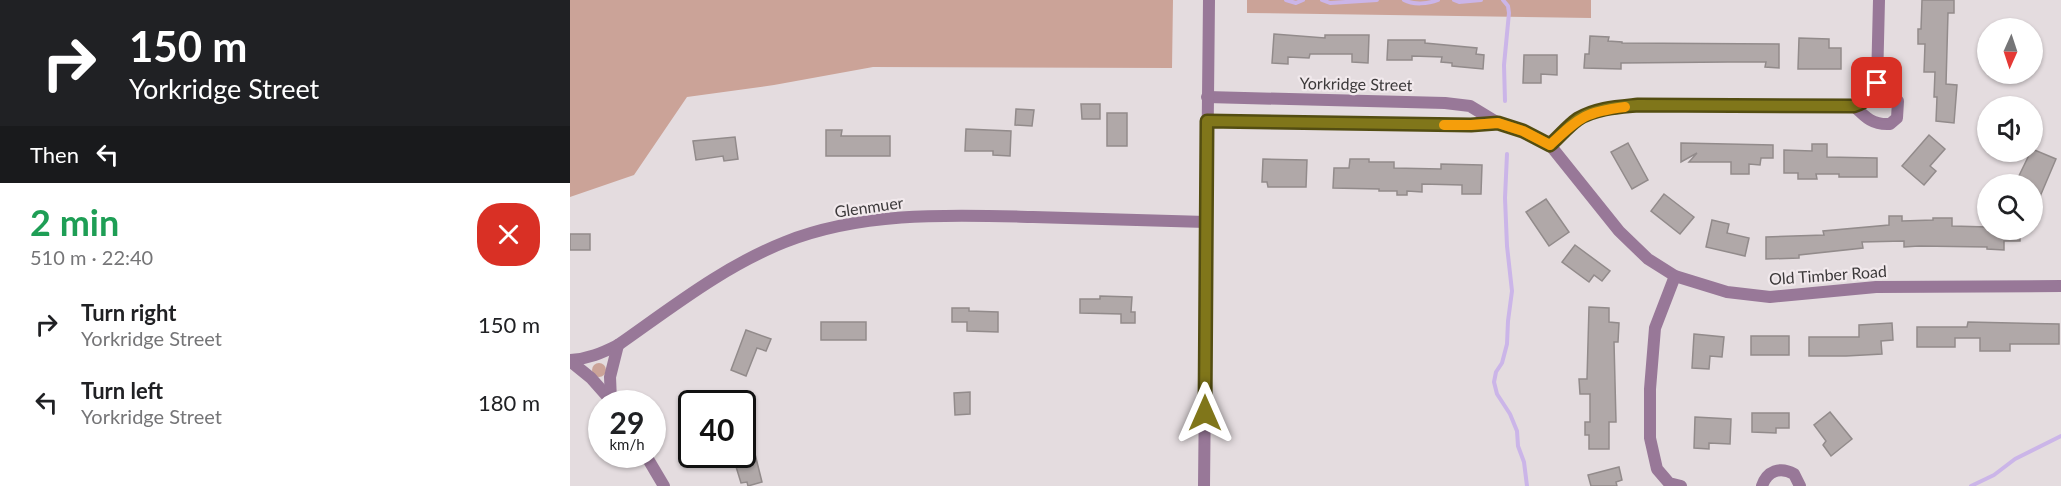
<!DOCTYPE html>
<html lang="en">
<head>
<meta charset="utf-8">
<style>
	body { margin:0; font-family:Lato,sans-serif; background:#f6f6f6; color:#202124; height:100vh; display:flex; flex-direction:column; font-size:22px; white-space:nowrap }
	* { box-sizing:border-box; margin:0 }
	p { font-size:20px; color:#757577 }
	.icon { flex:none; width:33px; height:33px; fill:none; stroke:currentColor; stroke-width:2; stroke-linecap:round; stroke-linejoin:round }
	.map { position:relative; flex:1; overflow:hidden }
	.side { display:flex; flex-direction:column; background:#fff; width:570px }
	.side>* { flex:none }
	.guide { background:#202124; color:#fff; overflow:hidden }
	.needle { width:39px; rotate:183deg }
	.fabs { position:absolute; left:1407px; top:18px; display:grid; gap:12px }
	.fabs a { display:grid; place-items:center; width:66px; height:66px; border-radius:50%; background:#fff; box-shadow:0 2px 4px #0004; font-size:30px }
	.speed { position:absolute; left:18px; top:390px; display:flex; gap:12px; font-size:30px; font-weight:700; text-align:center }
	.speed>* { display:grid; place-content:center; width:78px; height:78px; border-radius:50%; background:#fff; box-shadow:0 2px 4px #0004; line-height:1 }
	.speed small { font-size:15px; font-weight:400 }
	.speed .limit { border:3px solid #111; border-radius:9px; background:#fff; color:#111 }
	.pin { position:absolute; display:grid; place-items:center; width:51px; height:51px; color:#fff; margin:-26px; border-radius:12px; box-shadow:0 3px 9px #0006 }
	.me { position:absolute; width:66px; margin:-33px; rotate:0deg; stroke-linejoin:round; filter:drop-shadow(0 0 4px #0008) }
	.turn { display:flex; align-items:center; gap:21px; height:126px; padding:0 30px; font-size:27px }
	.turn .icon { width:78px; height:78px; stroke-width:2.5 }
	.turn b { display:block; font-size:42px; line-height:51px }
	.then { display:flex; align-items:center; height:57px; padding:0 30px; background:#0003; gap:12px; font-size:22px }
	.round { display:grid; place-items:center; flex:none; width:63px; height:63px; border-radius:24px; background:#f6f6f6 }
	.overview { display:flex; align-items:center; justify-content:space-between; height:102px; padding:0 30px }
	h1 { font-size:36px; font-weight:700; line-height:45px; color:#1e9e55 }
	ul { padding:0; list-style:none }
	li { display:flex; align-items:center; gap:18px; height:78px; padding:0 30px }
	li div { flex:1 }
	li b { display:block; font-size:22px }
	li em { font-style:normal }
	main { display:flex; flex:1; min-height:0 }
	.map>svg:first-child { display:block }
	.green { fill:#cba398 }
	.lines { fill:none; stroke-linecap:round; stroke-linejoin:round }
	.stream { stroke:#cbb5e8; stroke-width:4 }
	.building { fill:#b0a8a8; stroke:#928b8b; stroke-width:1.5 }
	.minor { stroke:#987898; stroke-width:12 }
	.tertiary { stroke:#987898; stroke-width:12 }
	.route-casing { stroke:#534d11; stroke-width:15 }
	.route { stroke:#80761a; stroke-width:10 }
	.slow { stroke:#f59e0b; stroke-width:10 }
	.labels { text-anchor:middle; stroke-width:4.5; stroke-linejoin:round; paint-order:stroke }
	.street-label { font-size:16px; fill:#3c393a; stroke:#f1e9ec }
</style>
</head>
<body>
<main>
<section class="side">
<div class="guide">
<div class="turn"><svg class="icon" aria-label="right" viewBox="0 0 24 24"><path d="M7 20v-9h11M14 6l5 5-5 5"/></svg><div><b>150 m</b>Yorkridge Street</div></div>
<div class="then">Then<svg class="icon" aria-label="left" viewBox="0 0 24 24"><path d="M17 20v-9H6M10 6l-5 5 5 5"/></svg></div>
</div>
<div class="overview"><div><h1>2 min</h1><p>510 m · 22:40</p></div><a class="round" style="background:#d93025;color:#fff"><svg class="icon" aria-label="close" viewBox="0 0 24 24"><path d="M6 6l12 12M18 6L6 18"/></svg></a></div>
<ul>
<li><svg class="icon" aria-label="right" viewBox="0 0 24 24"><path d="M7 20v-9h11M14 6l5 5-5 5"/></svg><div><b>Turn right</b><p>Yorkridge Street</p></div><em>150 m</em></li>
<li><svg class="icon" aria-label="left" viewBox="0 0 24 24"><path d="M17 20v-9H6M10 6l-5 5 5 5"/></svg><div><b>Turn left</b><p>Yorkridge Street</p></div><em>180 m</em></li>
</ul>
</section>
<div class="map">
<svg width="1491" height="486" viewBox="0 0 1491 486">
	<rect width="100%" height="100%" fill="#e4dcdf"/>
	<g class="green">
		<path d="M0,0H603L602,68L303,67L204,85L117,97L64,175L0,197Z"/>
		<path d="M677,0H1021V18L677,13Z"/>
		<circle cx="29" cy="370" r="7"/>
	</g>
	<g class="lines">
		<g class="stream">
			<path d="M716,0L726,3L733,0"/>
			<path d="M752,0L760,3L807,0"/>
			<path d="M834,0C843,5 858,4 868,0"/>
			<path d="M884,0L889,2L911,0"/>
			<path d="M933,0L938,6L939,13L934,65L935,101"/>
			<path d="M937,154L935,198L937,246L942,291L938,321L937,344L932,363L926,372L924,382L927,394L940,414L947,431L948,446L954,462L957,486"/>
			<path d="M1401,486L1424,475L1445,459L1491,436"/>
		</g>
	</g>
	<g class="building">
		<path d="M1352,0H1384V13H1378L1376,84L1387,85L1384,123L1366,121L1367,97H1364L1365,72H1354L1355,44H1348V29H1351Z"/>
		<path d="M704,34L755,38V35H799L798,63L782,62V54H740L739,58L718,57V64L702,63Z"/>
		<path d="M1020,36L1039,37L1038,41L1052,42V43L1209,44V68L1195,67L1196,62H1158L1051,63V69L1014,68L1015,54H1019Z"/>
		<path d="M1229,38L1259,39V48H1271V69H1228Z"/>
		<path d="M818,40H855V43L907,48L906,54L914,55L913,69L882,66V63L871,62L872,57L842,56V60H817Z"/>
		<path d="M954,55H987V75L971,74V83H953Z"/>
		<path d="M511,104H530V119H512Z"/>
		<path d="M446,109L464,110L462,126L445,125Z"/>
		<rect x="537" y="113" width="20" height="33"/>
		<path d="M396,129L441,131L440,156L423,155V151H395Z"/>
		<path d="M256,130H272L271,136H320V156H256Z"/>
		<path d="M1359,135L1375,149L1360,166L1366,171L1354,185L1332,166Z"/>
		<path d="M165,137L168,159L154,161L153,156L126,160L123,141Z"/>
		<path d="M1058,143L1078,180L1062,189L1041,152Z"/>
		<path d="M1111,143L1203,145V158H1191L1190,165L1179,164V174H1161V162H1119L1127,153L1111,162Z"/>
		<path d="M1242,144H1257V157L1307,158V177H1269V174H1246L1247,179H1228V173H1214V150L1242,151Z"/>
		<path d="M1462,149L1486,159L1463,213L1462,184H1445Z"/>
		<path d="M693,159L737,160L736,187H698L697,182H692Z"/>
		<path d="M780,159H799V162H824V168L871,169V164L912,165L911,194H892V185L852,184V192L837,191V195H827V191H809V189L763,188L764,168H779Z"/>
		<path d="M1094,194L1124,217L1110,234L1081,211Z"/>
		<path d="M976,199L999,232L979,246L956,212Z"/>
		<path d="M1319,216H1332V221L1363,220V218H1382V226L1418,227V230H1450V241H1434V250L1417,249V247L1349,246L1334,247V241L1292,242L1293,248L1229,255V258L1196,259V237L1254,235L1253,231L1319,225Z"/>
		<path d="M1142,220L1159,224L1157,233L1179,238L1175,256L1136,247Z"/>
		<rect x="0" y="234" width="20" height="16"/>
		<path d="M1005,245L1040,271L1032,281L1024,275L1019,282L992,262Z"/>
		<path d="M530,296L562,297L561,312H565V323H551V314L510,313V299H530Z"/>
		<path d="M1019,307L1039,308V322L1049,323L1048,342H1044L1046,422H1039V449H1019V435H1015V422H1020V394H1010L1009,379H1017Z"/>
		<path d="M382,308H399V311L428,312V332L397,331V322H382Z"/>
		<rect x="251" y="322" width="45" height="18"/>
		<path d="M1398,322L1489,324V344H1440V351H1410V338H1385V347H1347V327H1397Z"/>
		<path d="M1322,323L1323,340L1311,341L1312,354L1276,356H1239V337H1289V325Z"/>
		<path d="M176,330L201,339L196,351L187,348L176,376L161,370Z"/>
		<path d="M1124,334L1154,337L1152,357L1140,356L1139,369L1122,368Z"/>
		<rect x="1181" y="336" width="38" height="19"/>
		<path d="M400,392V414L385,415L384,393Z"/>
		<path d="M1260,412L1282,439L1261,456L1253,445L1256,441L1244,425Z"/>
		<path d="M1182,413H1219V428H1206V433L1182,432Z"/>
		<path d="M1125,417L1161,419L1160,444L1139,443V449L1124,448Z"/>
		<path d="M185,454L192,482L178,486L177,482L171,483L164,460Z"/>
		<path d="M1049,467L1052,480L1046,482L1047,486H1021L1018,475Z"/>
	</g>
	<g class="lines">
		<g class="minor">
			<path d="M637,97L875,103L900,106L928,123L953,131L980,145L1006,120L1023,112L1065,105L1284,106C1296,102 1303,96 1307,83L1309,0"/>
			<path d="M1284,106C1296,118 1303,125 1320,124L1327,118L1328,101L1319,91L1307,83"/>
			<path d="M637,121L901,125L928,123"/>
			<path d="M980,145L1049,231L1078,259L1105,276L1157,292L1200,297L1306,287L1491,286"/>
			<path d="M1105,276L1085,328L1080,389V438L1087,469L1099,483L1111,486"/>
			<path d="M0,360C18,359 32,353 48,345C101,308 154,266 215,242C293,211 381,215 463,217C521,219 578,220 636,222"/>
			<path d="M0,361L21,378L44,404"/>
			<path d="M41,400L40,377L48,345"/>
			<path d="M75,454L94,486"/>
			<path d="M1192,486C1197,471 1210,466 1224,474L1230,486"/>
		</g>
		<path class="tertiary" d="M634,486L639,0"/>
	</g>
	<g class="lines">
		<g class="route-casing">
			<path id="route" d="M635,413L637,121L901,125L928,123L953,131L980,145C989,137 998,126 1008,119C1026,108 1048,107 1068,105L1284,106C1296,102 1303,96 1307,83"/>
		</g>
		<use href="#route" class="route"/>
		<path class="slow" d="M874,125H901L928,123L953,131L980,145C1009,118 1014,112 1055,107"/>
	</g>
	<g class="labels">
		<g class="street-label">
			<text transform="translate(786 84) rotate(1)" y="6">Yorkridge Street</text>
			<text transform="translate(299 207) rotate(-8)" y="6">Glenmuer</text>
			<text transform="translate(1258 275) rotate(-4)" y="6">Old Timber Road</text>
		</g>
	</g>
</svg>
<div class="fabs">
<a><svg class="needle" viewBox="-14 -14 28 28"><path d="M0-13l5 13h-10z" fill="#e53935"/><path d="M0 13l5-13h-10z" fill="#757577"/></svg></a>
<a><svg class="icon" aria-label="sound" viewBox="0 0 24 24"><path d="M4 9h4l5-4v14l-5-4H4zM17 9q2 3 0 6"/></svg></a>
<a><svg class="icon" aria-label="search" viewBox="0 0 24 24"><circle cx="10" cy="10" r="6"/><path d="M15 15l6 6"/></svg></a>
</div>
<div class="speed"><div>29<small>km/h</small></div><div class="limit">40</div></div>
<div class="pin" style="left:1307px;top:83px;background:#d93025"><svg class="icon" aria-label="arrive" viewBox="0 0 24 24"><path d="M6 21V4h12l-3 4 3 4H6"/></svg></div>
<svg class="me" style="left:635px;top:413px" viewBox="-20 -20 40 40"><path d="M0-17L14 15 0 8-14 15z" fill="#80761a" stroke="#fff" stroke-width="4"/></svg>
</div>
</main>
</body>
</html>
